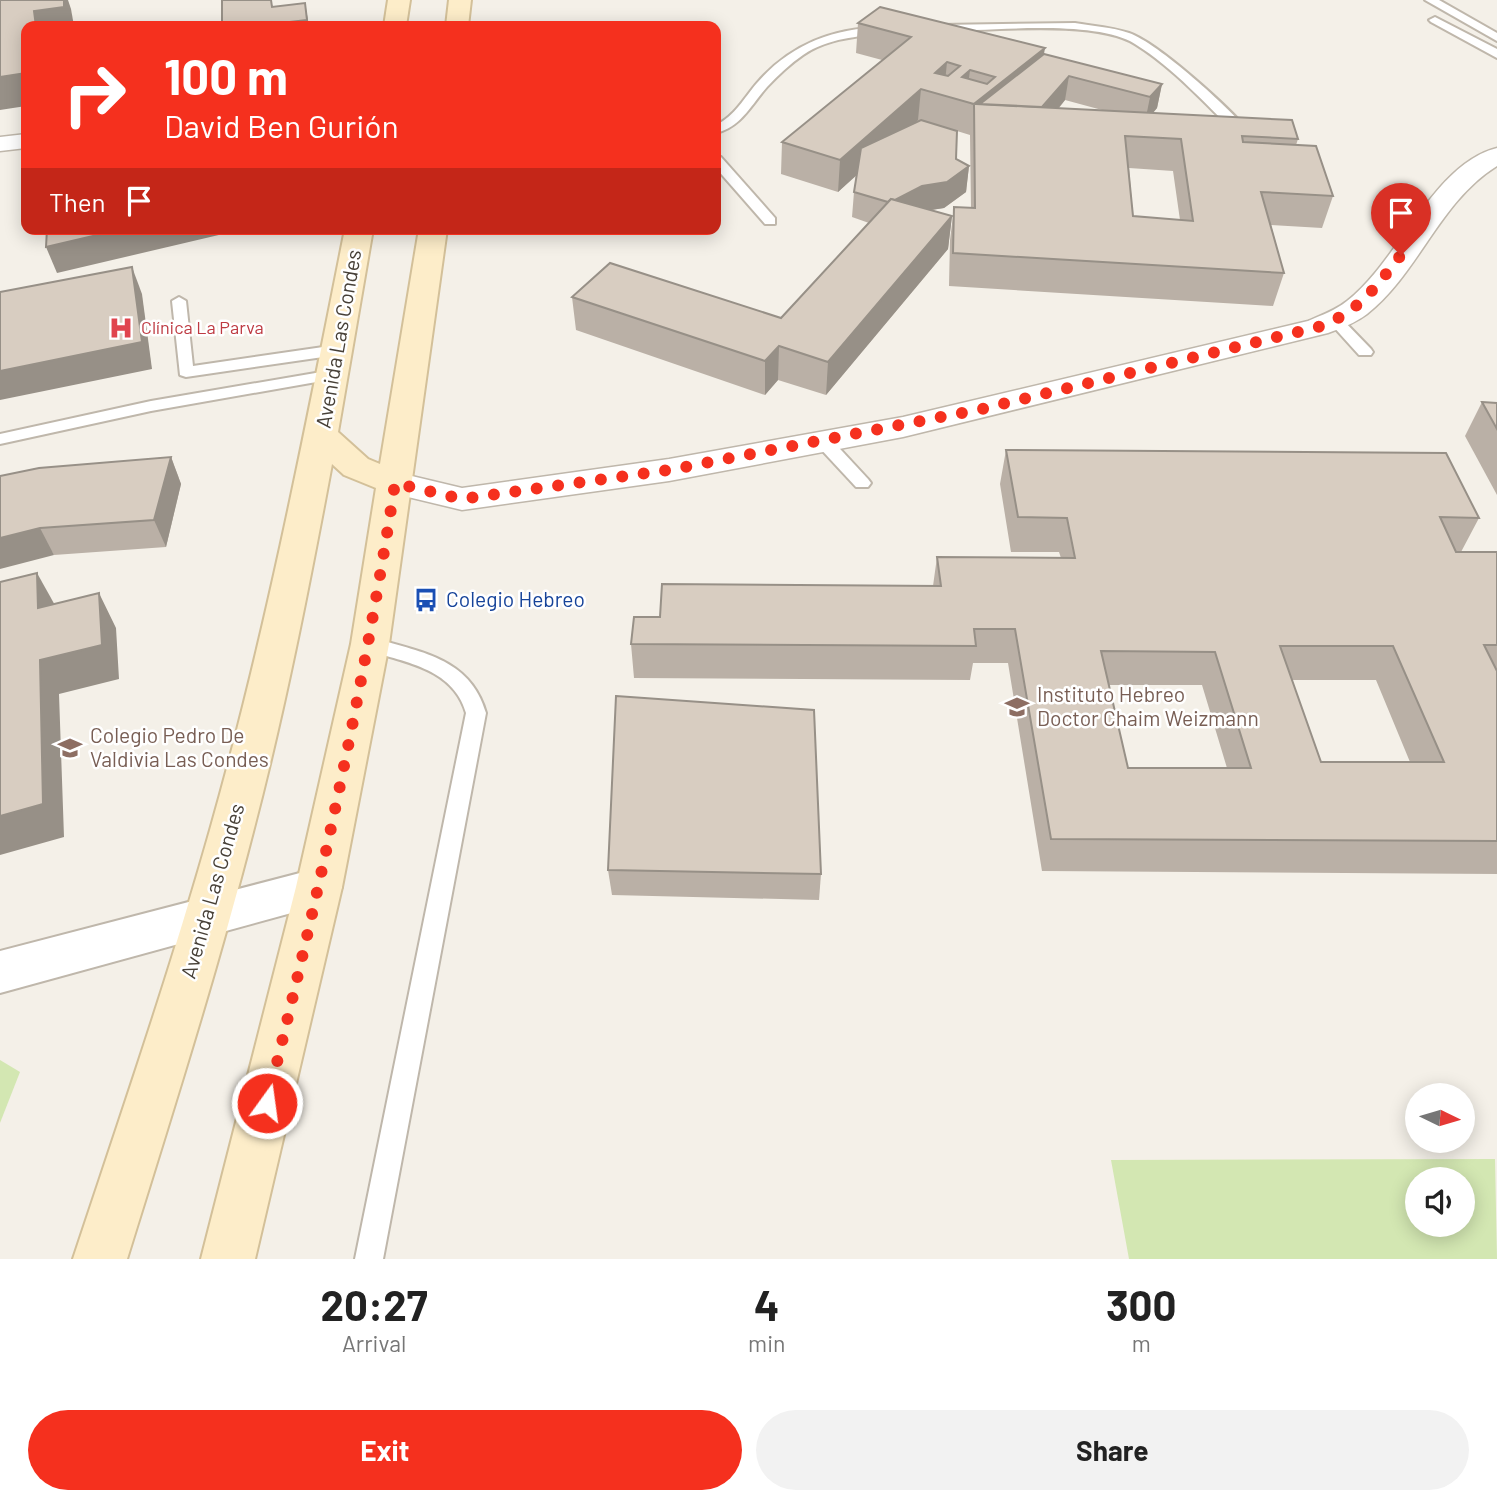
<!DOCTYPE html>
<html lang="en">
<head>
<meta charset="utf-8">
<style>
	body { margin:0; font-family:Barlow,sans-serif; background:#f2f2f2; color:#222; height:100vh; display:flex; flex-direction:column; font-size:26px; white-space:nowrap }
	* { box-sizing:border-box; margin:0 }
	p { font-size:23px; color:#767676 }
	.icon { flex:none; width:38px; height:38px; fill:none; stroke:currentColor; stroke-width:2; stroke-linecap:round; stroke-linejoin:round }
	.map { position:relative; height:1259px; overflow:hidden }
	.side { display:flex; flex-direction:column; background:#fff; flex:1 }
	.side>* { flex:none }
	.banner { position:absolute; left:21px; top:21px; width:700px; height:214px; border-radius:14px; box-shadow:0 4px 18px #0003; background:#f5301e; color:#fff; overflow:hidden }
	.needle { width:46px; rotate:95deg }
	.tools { position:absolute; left:1405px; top:1083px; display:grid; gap:14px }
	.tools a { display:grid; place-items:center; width:70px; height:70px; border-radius:50%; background:#fff; box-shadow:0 4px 18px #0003; font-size:35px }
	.pin { position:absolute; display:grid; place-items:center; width:60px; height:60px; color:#fff; margin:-72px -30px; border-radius:50% 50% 50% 0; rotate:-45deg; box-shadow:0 0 7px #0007 }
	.pin .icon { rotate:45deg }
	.me { position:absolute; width:77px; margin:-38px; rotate:14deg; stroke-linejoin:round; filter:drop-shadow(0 0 5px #0008) }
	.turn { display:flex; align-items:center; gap:24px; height:147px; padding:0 28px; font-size:32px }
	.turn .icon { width:91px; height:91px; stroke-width:2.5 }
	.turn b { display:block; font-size:49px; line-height:60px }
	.then { display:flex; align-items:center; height:66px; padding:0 28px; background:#0003; gap:14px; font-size:26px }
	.eta { display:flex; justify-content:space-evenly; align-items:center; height:119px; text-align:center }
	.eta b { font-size:42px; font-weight:700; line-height:49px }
	.primary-button { display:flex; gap:14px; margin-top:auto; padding:14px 28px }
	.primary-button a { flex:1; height:80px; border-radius:42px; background:#f5301e; color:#fff; font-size:28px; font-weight:700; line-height:80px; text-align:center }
	.primary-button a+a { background:#f2f2f2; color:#222 }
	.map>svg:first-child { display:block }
	.green { fill:#d3e7b2; fill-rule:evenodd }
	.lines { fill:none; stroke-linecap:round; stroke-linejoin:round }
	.service-casing { stroke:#bfb7ab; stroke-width:4 }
	.minor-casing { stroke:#bfb7ab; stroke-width:3 }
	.tertiary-casing { stroke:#bfb7ab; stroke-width:4 }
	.secondary-casing { stroke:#d3c099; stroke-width:4 }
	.service { fill:#fff; fill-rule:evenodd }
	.minor { fill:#fff; fill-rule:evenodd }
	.tertiary { fill:#fff; fill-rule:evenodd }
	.secondary { fill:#fdedc9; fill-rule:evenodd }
	.wall { fill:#bab0a6; fill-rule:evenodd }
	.shaded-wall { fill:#979087 }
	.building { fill:#d8cdc1; stroke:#979087; stroke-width:2; fill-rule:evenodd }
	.route { stroke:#f5301e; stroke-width:12; stroke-dasharray:0 21.6 }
	.labels { text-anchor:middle; stroke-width:5; stroke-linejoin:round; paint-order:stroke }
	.far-health-label { font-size:18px; fill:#be3a42; stroke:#fff; text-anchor:start }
	.street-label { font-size:21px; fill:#474037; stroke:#fff }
	.transit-label { font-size:21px; fill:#164399; stroke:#fff; text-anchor:start }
	.education-label { font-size:21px; fill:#785e54; stroke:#fff; text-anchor:start }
</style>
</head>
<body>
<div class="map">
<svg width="1497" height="1259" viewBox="0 0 1497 1259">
	<rect width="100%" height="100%" fill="#f4f0e8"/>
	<g class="green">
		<path d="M0,1060L20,1072L0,1123Z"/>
		<path d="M1495,1159L1497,1259H1129L1111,1160ZM1418,1180H1463V1225H1418Z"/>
	</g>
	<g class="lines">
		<g class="service-casing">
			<g id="service">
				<path d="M1425,0H1439L1497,33V41Z"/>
				<path d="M1435,17L1497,49V58L1431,22L1429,20Z"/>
				<path d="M1075,23C1092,26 1112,27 1129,33C1158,43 1230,108 1250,133L1249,136H1239C1206,105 1174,68 1135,44C1095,19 989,31 940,31L934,28L940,25Z"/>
				<path d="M882,27L886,28V32C856,38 830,37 803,55C790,64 778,75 767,87C751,105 741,127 716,133V125C735,116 744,98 757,83C791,44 832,29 882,27Z"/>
				<path d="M716,156L721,157L775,218V224H765L716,168Z"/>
				<path d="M179,297L186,301L193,366L337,345L345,350L337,355L186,377L180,375L172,301Z"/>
				<path d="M1336,316L1341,318L1371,349L1373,352L1371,355H1359L1331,324L1328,321L1331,318Z"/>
				<path d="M333,370L339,372L341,375L339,378L151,411L0,444V434L151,401Z"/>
				<path d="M823,436L829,437L868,479L871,483L868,487H856L817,445L815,441L817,437Z"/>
				<path d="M370,637C419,652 470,657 486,713L383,1259H355L466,713C453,667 402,662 363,649L360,644L363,639Z"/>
			</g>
		</g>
		<g class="minor-casing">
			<g id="minor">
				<path d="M26,134V148L0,151V137Z"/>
				<path d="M1497,148V166C1439,202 1419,273 1367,314C1355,323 1342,328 1328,333L903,437L669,481L462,510L383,491L378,483L383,475L395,472L462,488L669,459L903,417L1308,321C1322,315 1336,310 1347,301C1398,262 1433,164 1497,148Z"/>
			</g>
		</g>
		<g class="tertiary-casing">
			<path id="tertiary" d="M319,868L335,873L342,887L335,901L0,993V951Z"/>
		</g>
		<g class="secondary-casing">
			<g id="secondary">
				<path d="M388,0H410L406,26H384Z"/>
				<path d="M449,0H471L468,26H446Z"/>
				<path d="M345,229H373L338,432L368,459L380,464L419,229H447L389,644L342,887L255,1259H201L296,887L351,644L376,488L344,475L332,464C309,587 285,710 253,832C216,976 171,1117 127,1259H73C120,1117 169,975 210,830C266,633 305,431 345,229Z"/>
			</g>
		</g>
		<use href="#service" class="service"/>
		<use href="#minor" class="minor"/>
		<use href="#tertiary" class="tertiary"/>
		<use href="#secondary" class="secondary"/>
	</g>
	<g class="wall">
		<path d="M858,23L1044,54L1162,84L1157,108L1153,113L1298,139L1296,145L1333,196L1322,228L1271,225L1284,273L1273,306L949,286L950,240L954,207L971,208L970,135L957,131L956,159L969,166L966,192L944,208L930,210L952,216L948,249L826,395L778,380L765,395L576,330L572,297L781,318L869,223L852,217L854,192L856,175L838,192L781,174L782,142L882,60L856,53ZM1065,100L1102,110L1059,108ZM1129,168L1173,171L1180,220L1133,216Z"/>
		<path d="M1482,402L1497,403V495L1465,436Z"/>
		<path d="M1006,450L1479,518L1461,552H1497V874L1042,871L1008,663H973L970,680L634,678L631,644L660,617L933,586L937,557L1061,558L1059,552H1011L1000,484ZM1292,680H1376L1410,762H1321ZM1109,685H1202L1227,768H1128Z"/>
		<path d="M171,457L181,484L166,547L54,555L0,476Z"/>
		<path d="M608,870L821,874L819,900L612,895Z"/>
	</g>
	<g class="shaded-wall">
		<path d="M64,0H68L71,9L74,26H36L34,11Z"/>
		<path d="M305,3L309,26H255Z"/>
		<path d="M1045,48L1040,78L974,110V104Z"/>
		<path d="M947,62L944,93L935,73Z"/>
		<path d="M970,70L966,101L962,77Z"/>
		<path d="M26,73V106L0,110V77Z"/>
		<path d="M1069,76L1065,100L1033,139L1037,114Z"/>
		<path d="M1162,84L1157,108L1145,122L1150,97Z"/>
		<path d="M921,89L918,120L838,192L840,160Z"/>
		<path d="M969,166L966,192L944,208L919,212L890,203L922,186Z"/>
		<path d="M952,216L948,249L826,395L828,362Z"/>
		<path d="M123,229H225L223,234L57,273L46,247Z"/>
		<path d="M132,267L142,294L152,369L0,400V371Z"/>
		<path d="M779,346L778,380L765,395V361Z"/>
		<path d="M171,457L181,484L166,547L154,520Z"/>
		<path d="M40,528L54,555L0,569V538Z"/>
		<path d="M37,573L56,607L38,608Z"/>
		<path d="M99,593L116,628L119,679L59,694L64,837L0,855V816L40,660Z"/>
	</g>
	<g class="building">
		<path d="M0,0H64V7L34,11L36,26H26V73L0,77Z"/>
		<path d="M222,0H271L272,7L305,3L307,20L255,26H222Z"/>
		<path d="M880,7L1045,48L974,104L1292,120L1298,139L1242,136L1243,142L1316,146L1333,196L1261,192L1284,273L953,253L954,207L975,208L974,104L921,89L840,160L782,142L911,37L858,23ZM947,62L960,66L948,76L935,73ZM970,70L995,77L987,84L962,77ZM1125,136L1181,139L1193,221L1133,216Z"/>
		<path d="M1044,54L1162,84L1150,97L1069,76L1042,107L980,104Z"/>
		<path d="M921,120L957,131L956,159L969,166L947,182L922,186L895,200L891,199L888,202L854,192L861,148Z"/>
		<path d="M891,199L952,216L828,362L779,346L765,361L572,297L610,263L781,318Z"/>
		<path d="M47,229H123L46,247Z"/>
		<path d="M132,267L142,342L0,371V292Z"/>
		<path d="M1482,402L1497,403V429Z"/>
		<path d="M1006,450L1446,453L1479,518L1440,517L1456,552H1497V645H1484L1497,671V841L1051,839L1015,629H974L976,646L631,644L634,617H660L662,584L941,586L937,557L1075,558L1067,518L1018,517ZM1280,646H1393L1444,762H1321ZM1101,651L1215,652L1251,768H1128Z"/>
		<path d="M171,457L154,520L40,528L0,538V476L39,468Z"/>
		<path d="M37,573L38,608L99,593L102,645L40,660L43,804L0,816V582Z"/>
		<path d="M616,696L814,710L821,874L608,870Z"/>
	</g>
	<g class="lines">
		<path class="route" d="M267,1103C318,898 363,692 395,483L462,499L669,470L982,409L1318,327C1359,312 1375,288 1401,255"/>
	</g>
	<defs>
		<g id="hospital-bare" transform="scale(1.89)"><path d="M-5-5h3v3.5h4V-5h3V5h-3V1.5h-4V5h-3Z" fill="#e0444e" stroke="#fff" stroke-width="2.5" paint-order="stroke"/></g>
		<g id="bus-bare" transform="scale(1.89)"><path d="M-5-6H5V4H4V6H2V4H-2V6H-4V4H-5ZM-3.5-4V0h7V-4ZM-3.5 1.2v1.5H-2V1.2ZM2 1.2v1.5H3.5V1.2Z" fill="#1a4fb4" stroke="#fff" stroke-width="2.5" paint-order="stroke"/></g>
		<g id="school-bare" transform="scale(1.89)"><path d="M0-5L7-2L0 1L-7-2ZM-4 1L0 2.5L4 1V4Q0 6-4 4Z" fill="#8d6e63" stroke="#fff" stroke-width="2.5" paint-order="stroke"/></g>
	</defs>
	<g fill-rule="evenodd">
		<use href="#hospital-bare" x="121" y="328"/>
		<use href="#bus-bare" x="426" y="600"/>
		<use href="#school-bare" x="1017" y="707"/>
		<use href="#school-bare" x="70" y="748"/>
	</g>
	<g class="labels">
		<g class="far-health-label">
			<text x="141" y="334">Clínica La Parva</text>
		</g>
		<g class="street-label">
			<text transform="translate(339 339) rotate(-80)" y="7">Avenida Las Condes</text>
			<text transform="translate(213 891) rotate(-74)" y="7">Avenida Las Condes</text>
		</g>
		<g class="transit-label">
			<text x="446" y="607">Colegio Hebreo</text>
		</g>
		<g class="education-label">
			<text x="1037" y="702">Instituto Hebreo<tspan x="1037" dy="24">Doctor Chaim Weizmann</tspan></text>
			<text x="90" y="743">Colegio Pedro De<tspan x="90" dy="24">Valdivia Las Condes</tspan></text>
		</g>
	</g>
</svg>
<div class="tools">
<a><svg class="needle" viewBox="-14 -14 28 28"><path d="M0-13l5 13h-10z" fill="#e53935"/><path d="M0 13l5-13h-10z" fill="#767676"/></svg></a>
<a><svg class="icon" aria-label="sound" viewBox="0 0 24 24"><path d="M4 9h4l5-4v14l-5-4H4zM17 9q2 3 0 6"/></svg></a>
</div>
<div class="pin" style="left:1401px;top:255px;background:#d93025"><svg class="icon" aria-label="arrive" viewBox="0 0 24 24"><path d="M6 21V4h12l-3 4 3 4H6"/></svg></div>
<svg class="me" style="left:267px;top:1103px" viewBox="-20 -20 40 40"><circle r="17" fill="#f5301e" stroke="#fff" stroke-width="3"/><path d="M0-11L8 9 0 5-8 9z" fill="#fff"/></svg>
<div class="banner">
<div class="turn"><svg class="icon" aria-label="right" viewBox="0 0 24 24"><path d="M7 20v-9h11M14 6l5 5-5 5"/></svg><div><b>100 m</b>David Ben Gurión</div></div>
<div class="then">Then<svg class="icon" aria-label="arrive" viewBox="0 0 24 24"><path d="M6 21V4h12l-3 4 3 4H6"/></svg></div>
</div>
</div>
<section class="side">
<div class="eta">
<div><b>20:27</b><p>Arrival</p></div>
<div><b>4</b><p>min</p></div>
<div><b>300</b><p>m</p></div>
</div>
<div class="primary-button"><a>Exit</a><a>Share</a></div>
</section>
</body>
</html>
